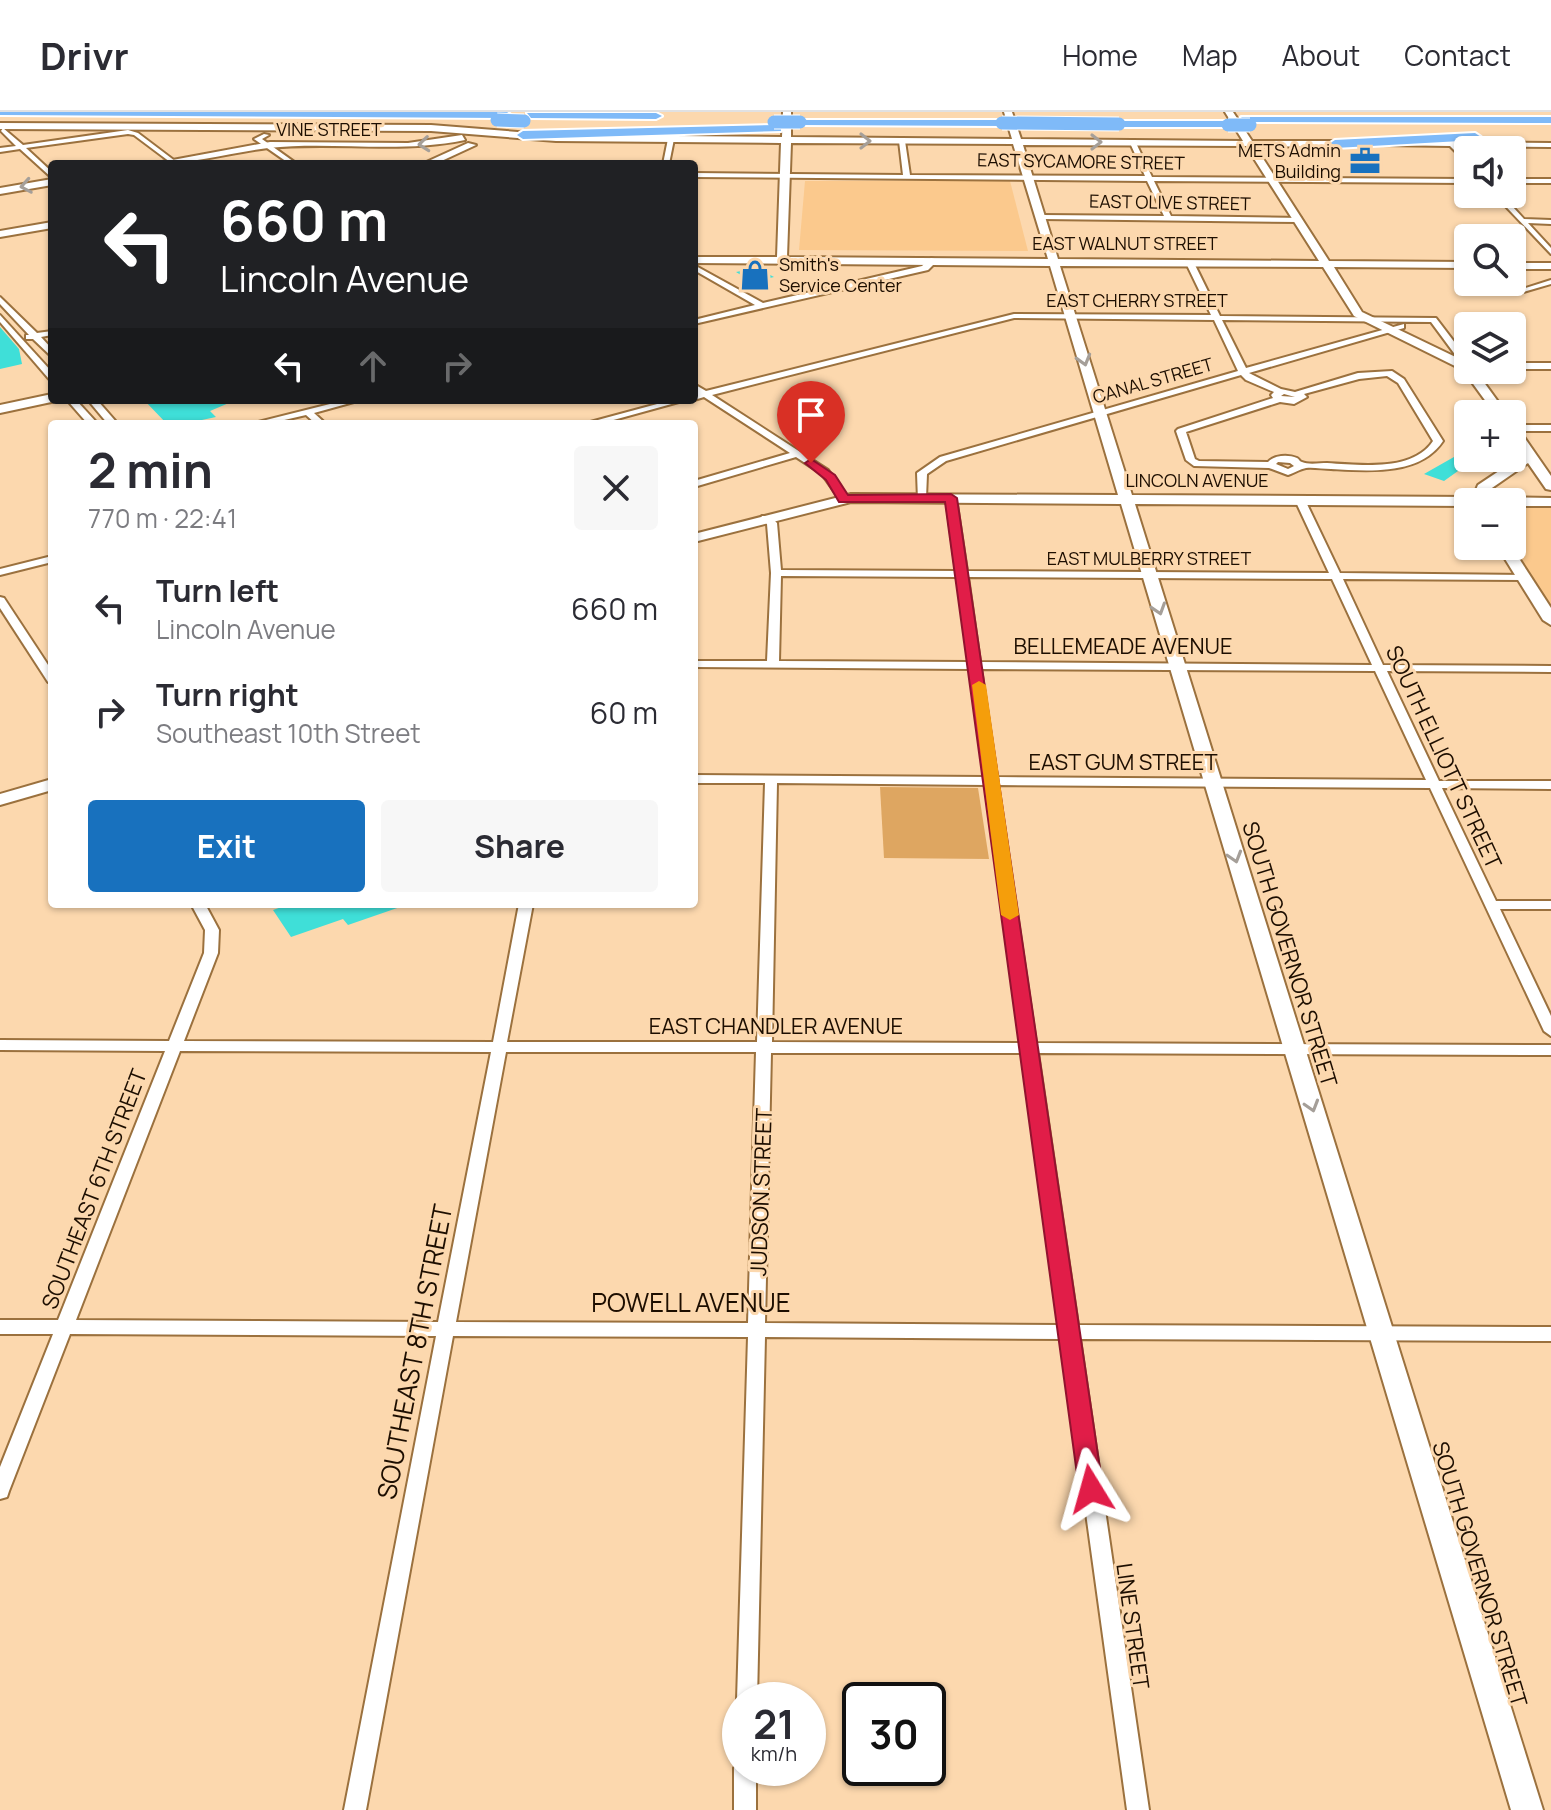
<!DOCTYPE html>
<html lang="en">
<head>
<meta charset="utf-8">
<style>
	body { margin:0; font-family:Manrope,sans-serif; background:#f7f7f7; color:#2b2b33; height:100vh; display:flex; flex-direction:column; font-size:30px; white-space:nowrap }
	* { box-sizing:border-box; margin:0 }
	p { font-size:26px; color:#7c7c81 }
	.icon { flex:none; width:44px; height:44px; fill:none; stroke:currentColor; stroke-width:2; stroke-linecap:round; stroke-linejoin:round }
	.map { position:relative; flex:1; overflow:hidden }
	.details { position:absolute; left:48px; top:308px; width:650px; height:488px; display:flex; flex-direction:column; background:#fff; border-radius:8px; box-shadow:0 2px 6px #0004 }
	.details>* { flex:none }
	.banner { position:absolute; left:48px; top:48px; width:650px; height:244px; border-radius:8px; box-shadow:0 2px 6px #0004; background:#202124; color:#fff; overflow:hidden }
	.fabs { position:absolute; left:1454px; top:24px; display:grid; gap:16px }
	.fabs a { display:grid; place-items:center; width:72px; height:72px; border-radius:8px; background:#fff; box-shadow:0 2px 6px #0004; font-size:40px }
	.speed { position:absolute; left:722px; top:1570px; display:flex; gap:16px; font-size:40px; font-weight:700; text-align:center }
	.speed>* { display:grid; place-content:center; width:104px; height:104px; border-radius:50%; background:#fff; box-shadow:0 2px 6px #0004; line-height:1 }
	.speed small { font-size:20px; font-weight:400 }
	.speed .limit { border:4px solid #111; border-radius:12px; background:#fff; color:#111 }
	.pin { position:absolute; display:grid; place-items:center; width:68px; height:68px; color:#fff; margin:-82px -34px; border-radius:50% 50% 50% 0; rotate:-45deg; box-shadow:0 0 8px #0007 }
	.pin .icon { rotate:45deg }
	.me { position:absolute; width:88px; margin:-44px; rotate:352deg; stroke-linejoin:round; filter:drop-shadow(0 0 6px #0008) }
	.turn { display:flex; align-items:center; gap:28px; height:168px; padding:0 40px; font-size:36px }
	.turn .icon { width:104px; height:104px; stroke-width:2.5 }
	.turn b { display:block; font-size:56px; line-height:68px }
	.lanes { display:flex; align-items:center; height:76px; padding:0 40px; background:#0003; justify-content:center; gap:40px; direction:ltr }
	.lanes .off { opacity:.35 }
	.round { display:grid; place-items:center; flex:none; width:84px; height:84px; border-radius:8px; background:#f7f7f7 }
	.head { display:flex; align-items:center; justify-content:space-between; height:136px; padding:0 40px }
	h1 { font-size:48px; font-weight:700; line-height:60px }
	.cta { display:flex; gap:16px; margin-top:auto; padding:16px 40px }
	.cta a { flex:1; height:92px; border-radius:8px; background:#1871be; color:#fff; font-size:32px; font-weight:700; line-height:92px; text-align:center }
	.cta a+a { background:#f7f7f7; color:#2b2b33 }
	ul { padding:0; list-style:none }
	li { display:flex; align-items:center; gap:24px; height:104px; padding:0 40px }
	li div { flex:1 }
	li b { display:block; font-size:30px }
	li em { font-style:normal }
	header { display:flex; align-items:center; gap:48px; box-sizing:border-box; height:112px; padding:0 40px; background:#fff; border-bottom:2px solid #e1e1e2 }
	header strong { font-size:38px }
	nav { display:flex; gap:44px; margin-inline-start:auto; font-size:28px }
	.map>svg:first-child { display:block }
	.built { fill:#fbc98d }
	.green { fill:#dea661 }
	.building { fill:#3fdfd8 }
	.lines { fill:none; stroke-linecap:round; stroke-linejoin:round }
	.street-casing { stroke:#9b713e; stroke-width:4 }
	.secondary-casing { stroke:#9b713e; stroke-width:4 }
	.highway-casing { stroke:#fff; stroke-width:4 }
	.street { fill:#fff; fill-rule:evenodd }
	.secondary { fill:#fff; fill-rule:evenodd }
	.highway { fill:#7fbaf8; fill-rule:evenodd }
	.highway-bridge-casing { stroke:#fff; stroke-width:15; stroke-linecap:butt }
	.highway-bridge { stroke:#7fbaf8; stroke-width:13 }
	.oneway { stroke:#a59f99 }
	.route { fill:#e11d48; stroke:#92132f; stroke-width:2 }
	.slow { fill:#f59e0b }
	.labels { text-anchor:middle; stroke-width:6; stroke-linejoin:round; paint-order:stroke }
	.far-street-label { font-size:18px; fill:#1d0e00; stroke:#fcd8ae }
	.far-poi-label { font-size:18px; fill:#1d0e00; stroke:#fcd8ae; text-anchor:end }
	.street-label { font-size:22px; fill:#1d0e00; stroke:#fcd8ae }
	.near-street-label { font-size:26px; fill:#1d0e00; stroke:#fcd8ae }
</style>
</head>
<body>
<header>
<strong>Drivr</strong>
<nav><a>Home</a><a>Map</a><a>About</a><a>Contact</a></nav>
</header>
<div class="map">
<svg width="1551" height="1698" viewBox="0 0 1551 1698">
	<rect width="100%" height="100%" fill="#fcd8ae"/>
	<g class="built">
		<path d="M805,69H1010L1028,139L799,138Z"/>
		<path d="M1512,391L1551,392V501L1508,434H1512Z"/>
	</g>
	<path class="green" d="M880,675L978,676L989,747L884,746Z"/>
	<g class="building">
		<path d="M757,156L774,165L753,170L736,160Z"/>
		<path d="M0,215L19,237L22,252L0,257Z"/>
		<path d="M144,288H236L210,299L216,305L183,312H167Z"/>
		<path d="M1468,337V346H1472L1470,358L1458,359L1444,369L1424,362Z"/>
		<path d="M290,792L294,796L306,792L403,794L348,813L343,807L291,825L273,798Z"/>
	</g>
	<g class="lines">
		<g class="street-casing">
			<g id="street">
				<path d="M3,16L23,33L128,18L138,21L175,49L170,50L134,23L128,22L26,36L52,60V66L20,37L0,40V36L16,34L1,19Z"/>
				<path d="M264,22L269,23L262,27L297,52H290L254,27Z"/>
				<path d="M671,25L674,27L669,52H663L668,27Z"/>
				<path d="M902,27L905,29L910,63L1145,64L1130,31L1133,29L1136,31L1152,65L1468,67V71L1154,69L1171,104L1301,106L1298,110L1042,107L1038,105L1042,103L1164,104L1147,69L694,65V61L903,63L899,29Z"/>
				<path d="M1384,30L1551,31V35L1457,34L1468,46V52L1450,34L1382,33Z"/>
				<rect x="1512" y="67" width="39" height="4"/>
				<path d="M1494,82H1501L1524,107L1551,108V112L1528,111L1551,136V142Z"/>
				<path d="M931,146L938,148L928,158L694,212V208L755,193L694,158V153L763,191L922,154Z"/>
				<path d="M1190,149L1194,151L1220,204L1436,206L1468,248V257L1465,256L1431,210L1222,208L1246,256L1404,212V216L1249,261L1281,277L1295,280L1358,261L1392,259L1404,267L1443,329C1420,364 1368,359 1331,357C1323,357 1313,355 1306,356C1300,357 1294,361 1288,363L1269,356L1194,354L1186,348L1176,319L1178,317L1273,286L1271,283L1274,280L1246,268L1241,263L946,349L927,362L926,386L918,388L917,361L940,345L1238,259L1214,208L1014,206L712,283L828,358L849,387L847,389H841L822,362L796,345L694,375V369L790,341L704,285L694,288V282L698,281L694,279V272L706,279L1014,202L1211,203L1186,151ZM1387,264L1398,271L1433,329C1413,360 1359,353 1327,351C1320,351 1308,353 1302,350C1300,350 1299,347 1297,346C1288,342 1274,343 1268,350L1199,349L1195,347L1186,320L1280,290L1294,292L1307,285L1304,282L1359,267ZM1284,282L1295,285L1281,284ZM1278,350L1290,351L1294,354L1288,357L1276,352Z"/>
				<path d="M1551,168V172L1520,181L1516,179Z"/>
				<path d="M0,185L37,221L52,219V223L41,225L52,237V245L33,227H26V223H29L0,192Z"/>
				<path d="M0,203L52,260V268L49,267L0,210Z"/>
				<rect x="1512" y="251" width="39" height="6"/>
				<path d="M67,288H76L98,312H88Z"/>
				<path d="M88,288H97L118,312H108Z"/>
				<path d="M346,288H361L314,301L326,312H316L306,303L267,312H250Z"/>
				<path d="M672,288H686L599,312H583Z"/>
				<rect x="1512" y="313" width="39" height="6"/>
				<path d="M951,383L956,386L967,459L1329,461L1295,388L1300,385L1305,388L1340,461L1527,463V467L1523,468L1343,467L1383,553L1551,554V560L1387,559L1439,669H1551V677L1442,676L1496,789H1551V797H1500L1551,904V924L1544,919L1430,676L998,673L1036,931L1551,933V943L1038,941L1078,1213L1551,1215V1229L1080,1227L1149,1698H1127L1062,1227L765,1225L757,1588H740V1595L737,1588L748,1225L453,1224L366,1698H344L436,1224L70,1222L9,1379L7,1385L0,1387V1355L53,1222H0V1208H58L165,939L0,938V928L169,929L204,841L205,818L191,792H205L219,818L218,841L184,929L493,930L519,792H533L507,930H757L765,671H694V663L985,665L970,557L694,555V549H767L771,461L767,412L761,406L762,404H770L777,411L781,458L956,459L946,386ZM781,464L957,465L969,550L779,549ZM968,465L1332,467L1372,553L980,550ZM981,557L1375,559L1426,668L997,665ZM777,671L986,673L1021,931L772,930ZM180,939L491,940L438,1210L76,1208ZM506,940H756L748,1211L456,1210ZM771,941H1023L1060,1213L765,1211Z"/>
				<path d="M52,444V450L0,463V457Z"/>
				<path d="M0,485L4,486L52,559V571L48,570L0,496Z"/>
				<path d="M740,1647V1656H756V1698H734V1656Z"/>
			</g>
		</g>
		<g class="secondary-casing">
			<g id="secondary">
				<path d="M783,0H791V25L1012,27L1004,0H1012L1021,27L1243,29L1225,0H1233L1252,29H1335L1340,32L1335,35L1255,34L1329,149L1468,150V156L1334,155L1362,200L1468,251V258H1475L1507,302H1495L1463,258L1354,204L1323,155L1060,154L1132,383L1473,385L1478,373L1523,343L1512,327V314L1517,315L1551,364V378L1546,377L1528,351L1489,378L1487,385L1551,386V394H1512V390H1468V394L1135,392L1543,1698H1511L1121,392L851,390L694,430V422L851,382L1118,383L1050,154L694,151V145H777L781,31L556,29L431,19L0,17V11L431,13L556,23L782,25ZM791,31L1013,32L1048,147L787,145ZM1023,33L1246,34L1319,149L1058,147Z"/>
				<path d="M462,23L465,28C397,42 334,29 268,36C229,41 191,52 151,52L270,30L408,31Z"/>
				<path d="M468,31L476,33L435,52H422Z"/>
				<path d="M52,67V73L0,82V76Z"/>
				<path d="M52,110V116L0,125V119Z"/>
				<rect x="1512" y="151" width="39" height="6"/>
				<path d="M52,282V288L56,289L0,301V293Z"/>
				<path d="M1497,434H1511L1551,496V513L1543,508Z"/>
				<path d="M52,667V678L0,693V682Z"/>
			</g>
		</g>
		<g class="highway-casing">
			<g id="highway">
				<path d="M0,0H507L511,3L505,6L0,3Z"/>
				<path d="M527,1H656L662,4L656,7L531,6Z"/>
				<path d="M1241,5H1551V11L1245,10Z"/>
				<path d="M796,8H1002L1008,11L1002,14L800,13L796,12Z"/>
				<path d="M1228,9L1232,11V15H1119L1113,12L1119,9Z"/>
				<path d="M777,13L781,15V19L523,27L517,23L523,19Z"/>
				<path d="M1475,21L1481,25L1479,28L1335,36L1329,32L1335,28Z"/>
			</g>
		</g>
		<use href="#street" class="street"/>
		<use href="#secondary" class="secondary"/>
		<use href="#highway" class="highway"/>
		<g class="highway-bridge-casing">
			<g id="highway-bridge">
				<path d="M497,8L524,9"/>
				<path d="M774,10H800"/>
				<path d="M1002,11L1119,12"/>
				<path d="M1228,13H1250"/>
			</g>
		</g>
		<use href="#highway-bridge" class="highway-bridge"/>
	</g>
	<defs><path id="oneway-chevron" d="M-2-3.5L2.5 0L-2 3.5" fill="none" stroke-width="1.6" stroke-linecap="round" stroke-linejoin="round" transform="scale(2)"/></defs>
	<g class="oneway">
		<use href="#oneway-chevron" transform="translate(865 29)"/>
		<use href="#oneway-chevron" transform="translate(1096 30)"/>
		<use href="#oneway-chevron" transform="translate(424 32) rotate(174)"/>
		<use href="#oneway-chevron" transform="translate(26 74) rotate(170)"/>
		<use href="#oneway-chevron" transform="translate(1084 248) rotate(74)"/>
		<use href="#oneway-chevron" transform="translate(1159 497) rotate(72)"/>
		<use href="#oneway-chevron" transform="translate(1235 745) rotate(73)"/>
		<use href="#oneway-chevron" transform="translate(1312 994) rotate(73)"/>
	</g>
	<path class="route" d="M811,347L835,363L848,383L951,382L957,386L1103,1377L1100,1385L1091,1388L1083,1385L1079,1377L945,390H839L826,368L805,351Z"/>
	<path class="slow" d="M979,569L986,573L1019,803L1010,808L1001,803L972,573Z"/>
	<defs>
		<g id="office-bare" transform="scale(2.4)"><path d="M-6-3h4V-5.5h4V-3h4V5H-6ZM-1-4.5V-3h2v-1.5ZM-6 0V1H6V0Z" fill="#1871be" stroke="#fcd8ae" stroke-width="2.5" paint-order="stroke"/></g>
		<g id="shop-bare" transform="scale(2.4)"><path d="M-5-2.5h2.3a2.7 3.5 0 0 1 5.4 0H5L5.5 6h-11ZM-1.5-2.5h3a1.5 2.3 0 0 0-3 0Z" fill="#1871be" stroke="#fcd8ae" stroke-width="2.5" paint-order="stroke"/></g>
	</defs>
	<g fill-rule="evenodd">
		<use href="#office-bare" x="1365" y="49"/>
		<use href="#shop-bare" x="755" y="163"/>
	</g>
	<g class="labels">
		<g class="far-street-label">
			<text x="329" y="24">VINE STREET</text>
			<text transform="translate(1081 50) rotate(1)" y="6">EAST SYCAMORE STREET</text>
			<text transform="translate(1170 91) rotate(1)" y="6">EAST OLIVE STREET</text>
			<text x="1125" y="138">EAST WALNUT STREET</text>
			<text x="1137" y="195">EAST CHERRY STREET</text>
			<text transform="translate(1153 269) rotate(-16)" y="6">CANAL STREET</text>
			<text x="1197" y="375">LINCOLN AVENUE</text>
			<text x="1149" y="453">EAST MULBERRY STREET</text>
		</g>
		<g class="far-poi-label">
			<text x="1341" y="45">METS Admin<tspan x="1341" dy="21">Building</tspan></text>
			<text x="779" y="159" text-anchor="start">Smith's<tspan x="779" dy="21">Service Center</tspan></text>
		</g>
		<g class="street-label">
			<text x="1123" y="542">BELLEMEADE AVENUE</text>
			<text transform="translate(1444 645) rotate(65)" y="8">SOUTH ELLIOTT STREET</text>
			<text x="1123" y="658">EAST GUM STREET</text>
			<text transform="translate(1290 842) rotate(73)" y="8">SOUTH GOVERNOR STREET</text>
			<text x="776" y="922">EAST CHANDLER AVENUE</text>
			<text transform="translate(94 1077) rotate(-69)" y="8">SOUTHEAST 6TH STREET</text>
			<text transform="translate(761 1080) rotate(-88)" y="8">JUDSON STREET</text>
			<text transform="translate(1480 1462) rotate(73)" y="8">SOUTH GOVERNOR STREET</text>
			<text transform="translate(1133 1514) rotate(82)" y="8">LINE STREET</text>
		</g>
		<g class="near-street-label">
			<text x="691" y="1200">POWELL AVENUE</text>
			<text transform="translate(415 1240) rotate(-79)" y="9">SOUTHEAST 8TH STREET</text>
		</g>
	</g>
</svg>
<div class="fabs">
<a><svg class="icon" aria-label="sound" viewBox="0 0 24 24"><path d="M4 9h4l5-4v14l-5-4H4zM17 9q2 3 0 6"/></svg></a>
<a><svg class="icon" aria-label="search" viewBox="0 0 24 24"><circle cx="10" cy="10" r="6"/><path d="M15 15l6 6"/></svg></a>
<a><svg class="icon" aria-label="layers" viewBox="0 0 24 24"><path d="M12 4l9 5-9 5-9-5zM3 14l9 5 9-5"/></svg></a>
<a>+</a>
<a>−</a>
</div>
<div class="speed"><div>21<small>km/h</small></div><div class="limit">30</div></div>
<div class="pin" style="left:811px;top:351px;background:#d93025"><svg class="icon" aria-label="arrive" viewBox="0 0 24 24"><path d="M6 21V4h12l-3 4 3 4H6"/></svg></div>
<svg class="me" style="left:1091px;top:1377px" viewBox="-20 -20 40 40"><path d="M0-17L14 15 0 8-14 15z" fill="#e11d48" stroke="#fff" stroke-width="4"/></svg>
<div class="banner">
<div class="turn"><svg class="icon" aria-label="left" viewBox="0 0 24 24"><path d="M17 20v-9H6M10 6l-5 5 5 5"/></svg><div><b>660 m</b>Lincoln Avenue</div></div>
<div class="lanes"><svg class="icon" aria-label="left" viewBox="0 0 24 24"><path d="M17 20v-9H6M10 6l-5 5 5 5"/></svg><svg class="icon off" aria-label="ahead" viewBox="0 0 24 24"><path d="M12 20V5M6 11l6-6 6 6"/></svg><svg class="icon off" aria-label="right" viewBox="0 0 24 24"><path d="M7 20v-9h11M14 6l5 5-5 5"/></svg></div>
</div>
<section class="details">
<div class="head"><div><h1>2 min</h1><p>770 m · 22:41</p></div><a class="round"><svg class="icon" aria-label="close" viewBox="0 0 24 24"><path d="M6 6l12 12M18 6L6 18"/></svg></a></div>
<ul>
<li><svg class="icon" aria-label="left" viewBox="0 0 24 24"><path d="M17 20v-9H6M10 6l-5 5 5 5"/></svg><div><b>Turn left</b><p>Lincoln Avenue</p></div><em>660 m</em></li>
<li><svg class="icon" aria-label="right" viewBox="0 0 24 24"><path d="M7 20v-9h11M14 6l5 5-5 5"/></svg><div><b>Turn right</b><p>Southeast 10th Street</p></div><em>60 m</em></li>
</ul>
<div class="cta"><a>Exit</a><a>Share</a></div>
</section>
</div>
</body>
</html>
